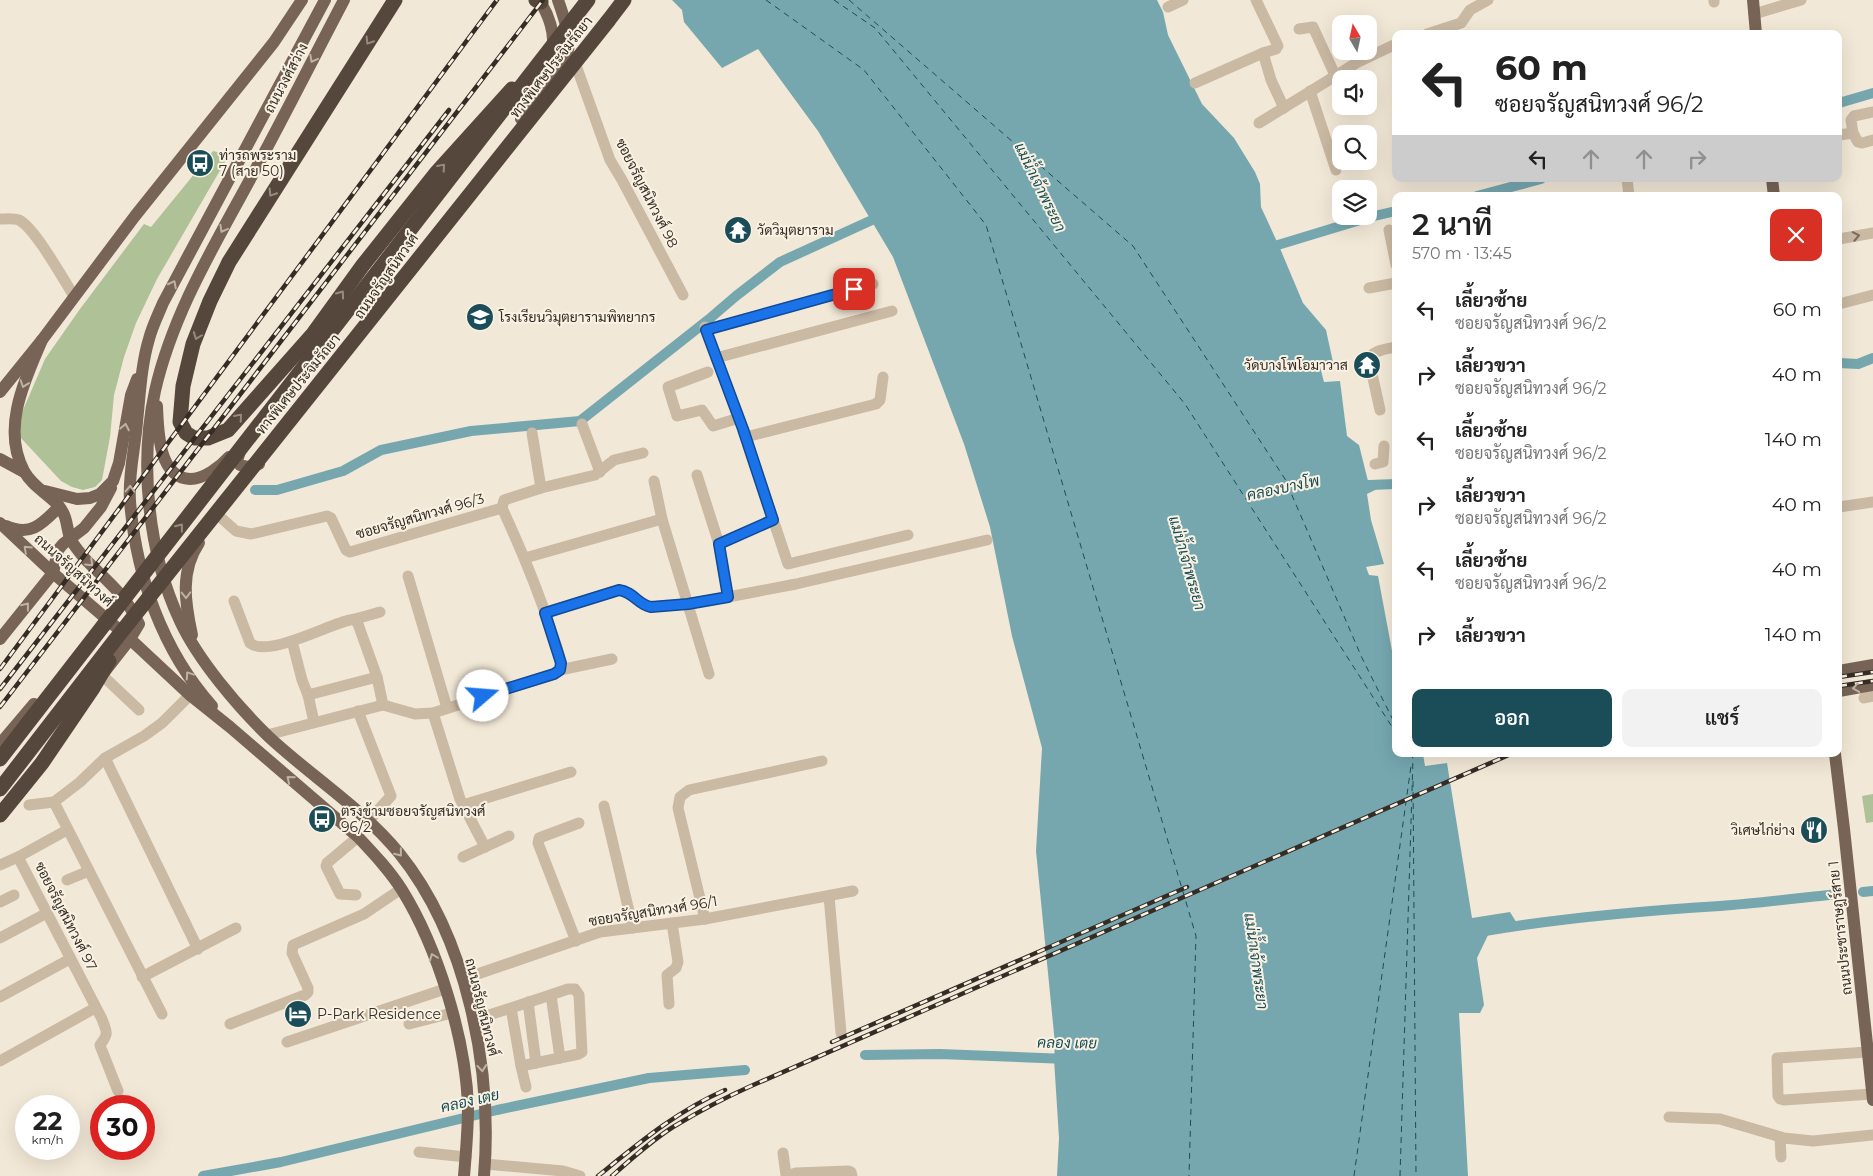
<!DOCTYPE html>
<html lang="th">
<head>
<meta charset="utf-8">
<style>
	body { margin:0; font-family:Montserrat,Sarabun,sans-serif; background:#f2f2f2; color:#222; height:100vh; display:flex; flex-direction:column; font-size:19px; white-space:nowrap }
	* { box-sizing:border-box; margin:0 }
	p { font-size:16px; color:#767676 }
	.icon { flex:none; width:28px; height:28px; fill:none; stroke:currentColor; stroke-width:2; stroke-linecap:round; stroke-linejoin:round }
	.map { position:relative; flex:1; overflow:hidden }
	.side { position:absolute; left:1392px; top:192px; width:450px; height:565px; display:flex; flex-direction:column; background:#fff; border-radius:10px; box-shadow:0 5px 20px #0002 }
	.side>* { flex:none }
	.hud { position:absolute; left:1392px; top:30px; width:450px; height:152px; border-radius:10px; box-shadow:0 5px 20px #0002; background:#fff; color:#222; overflow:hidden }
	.needle { width:32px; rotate:351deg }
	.buttons { position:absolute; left:1332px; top:15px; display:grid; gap:10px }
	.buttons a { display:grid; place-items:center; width:45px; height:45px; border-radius:10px; background:#fff; box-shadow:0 5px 20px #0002; font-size:25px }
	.speed { position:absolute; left:15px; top:1095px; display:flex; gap:10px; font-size:25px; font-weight:700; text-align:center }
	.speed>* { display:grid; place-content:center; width:65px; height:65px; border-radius:50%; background:#fff; box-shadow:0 5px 20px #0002; line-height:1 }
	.speed small { font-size:12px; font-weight:400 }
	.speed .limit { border:8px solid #d22; background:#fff; color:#111 }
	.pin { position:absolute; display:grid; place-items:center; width:42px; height:42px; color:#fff; margin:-21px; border-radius:10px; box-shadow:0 2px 8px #0006 }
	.me { position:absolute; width:55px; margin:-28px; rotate:72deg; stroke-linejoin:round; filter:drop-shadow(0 0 4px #0008) }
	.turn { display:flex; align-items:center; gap:18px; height:105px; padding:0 20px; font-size:22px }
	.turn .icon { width:65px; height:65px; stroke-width:2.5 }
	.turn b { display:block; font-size:35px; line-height:42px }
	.lanes { display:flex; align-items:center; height:48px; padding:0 20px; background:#0003; justify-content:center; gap:25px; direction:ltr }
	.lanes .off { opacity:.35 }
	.round { display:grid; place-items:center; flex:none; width:52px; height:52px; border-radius:10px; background:#f2f2f2 }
	.head { display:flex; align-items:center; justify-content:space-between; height:85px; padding:0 20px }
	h1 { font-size:30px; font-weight:600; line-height:38px }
	.button { display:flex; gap:10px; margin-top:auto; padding:10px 20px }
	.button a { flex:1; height:58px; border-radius:10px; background:#1a4d57; color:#fff; font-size:20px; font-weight:600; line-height:58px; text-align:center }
	.button a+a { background:#f2f2f2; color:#222 }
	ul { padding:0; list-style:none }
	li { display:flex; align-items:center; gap:15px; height:65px; padding:0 20px }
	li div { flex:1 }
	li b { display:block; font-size:19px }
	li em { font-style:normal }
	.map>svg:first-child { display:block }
	.green { fill:#afc197 }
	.water { fill:#76a7af }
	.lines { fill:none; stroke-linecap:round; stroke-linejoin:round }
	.canal { stroke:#76a7af; stroke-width:10 }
	.ferry { stroke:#1a4d57; stroke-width:1; stroke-dasharray:6 5; stroke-linecap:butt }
	.minor { stroke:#cab9a3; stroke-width:11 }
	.major { stroke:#776456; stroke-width:12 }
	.highway { stroke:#56473c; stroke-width:15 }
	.rail-casing { stroke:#352c25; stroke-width:4.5 }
	.rail { stroke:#f9f2e3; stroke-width:2.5; stroke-dasharray:8; stroke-linecap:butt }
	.highway-bridge { stroke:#56473c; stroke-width:15 }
	.oneway { stroke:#978b7f }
	.oneway2 { stroke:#beb2a4 }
	.oneway3 { stroke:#786b5e }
	.route-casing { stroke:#114b97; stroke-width:12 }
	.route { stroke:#1a73e8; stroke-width:9 }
	.labels { text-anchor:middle; stroke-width:4; stroke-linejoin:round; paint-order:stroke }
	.street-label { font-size:14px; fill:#352c25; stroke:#f9f2e3 }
	.poi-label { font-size:14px; fill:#352c25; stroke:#f9f2e3; text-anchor:start }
	.water-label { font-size:15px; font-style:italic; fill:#1a4d57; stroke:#f9f2e3 }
</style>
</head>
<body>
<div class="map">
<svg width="1873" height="1176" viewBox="0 0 1873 1176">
	<rect width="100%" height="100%" fill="#f2e8d7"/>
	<g class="green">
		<path d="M213,151L229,155L157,279L136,323L124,357L114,395L110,437L102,480L95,487L83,490L72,487L61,481L20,437V421L23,410L45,359L80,309L144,224L151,227Z"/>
		<path d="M1873,794V822L1866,823L1862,796Z"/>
	</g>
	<path class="water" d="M672,0H1157L1163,12L1168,35L1202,104L1234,138L1255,172L1260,184L1261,207L1279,246L1303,303L1326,330L1333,362L1319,363L1324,382L1340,381L1347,436L1359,445L1369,485L1377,489L1367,494L1371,520L1384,564L1366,567L1369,575L1378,576L1396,672V754H1423L1425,766L1447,763L1472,918L1510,912L1518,925L1510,923L1491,929L1477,958L1484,1005L1480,1013H1459L1468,1176H1057L1059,1138L1054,1059L1055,1044L1036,851L1042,748L1012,636L990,527L964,444L893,257L818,131L758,49L722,68L684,22L682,10Z"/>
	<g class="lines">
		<g class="canal">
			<path d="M1839,103L1873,93"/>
			<path d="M1477,196L1541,179"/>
			<path d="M1268,248L1370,217L1396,211"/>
			<path d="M1839,363L1858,364L1873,358"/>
			<path d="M1358,488L1369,485L1396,484"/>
			<path d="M255,490H277L343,471L381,450L471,431L580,421L708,320L736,296L780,262L883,215"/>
			<path d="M1863,892L1873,891"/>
			<path d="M1479,932C1559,918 1640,911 1720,906C1760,903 1799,898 1838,894"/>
			<path d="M865,1055L940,1054L1067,1059"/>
			<path d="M203,1176L281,1162L497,1110L649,1078L745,1070"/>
		</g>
		<g class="ferry">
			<path d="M766,0L864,70L986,225L1196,936L1189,1176"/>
			<path d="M834,0L875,28L1185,404L1396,733"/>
			<path d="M849,0L1133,246L1285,479L1362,658L1396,726"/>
			<path d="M1413,781L1416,1176"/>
			<path d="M1354,1176L1411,766"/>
			<path d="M1400,1176L1413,758L1410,754"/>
		</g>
		<g class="minor">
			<path d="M1256,0L1278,46L1276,47V49L1263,53L1271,80L1284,108"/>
			<path d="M1714,0V2"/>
			<path d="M1168,7L1183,0"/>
			<path d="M1754,14L1801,0"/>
			<path d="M1299,29L1313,27L1335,75"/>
			<path d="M1427,34L1461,23L1470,10L1488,0"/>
			<path d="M573,57L610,160L622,180L683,295"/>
			<path d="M1195,83L1263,53"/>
			<path d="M1310,91L1336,170"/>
			<path d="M1873,112L1854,116L1851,120L1853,133L1858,142L1862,143L1873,140"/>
			<path d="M1259,123L1358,62L1396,44"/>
			<path d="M1839,135L1853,133"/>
			<path d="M1627,179L1629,196"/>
			<path d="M0,219C6,219 14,218 19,220C35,228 63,279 74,296"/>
			<path d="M1389,230L1396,265"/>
			<path d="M1839,239L1873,233"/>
			<path d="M1369,288L1396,283"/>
			<path d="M1839,304L1873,295"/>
			<path d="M705,327L743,429L788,564L908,535"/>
			<path d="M706,330L873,284"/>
			<path d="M716,358L892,311"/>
			<path d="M708,372L668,387L677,416L702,410L713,426L739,418"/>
			<path d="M1380,410L1369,360C1372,350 1387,349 1396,347"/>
			<path d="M582,424L600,472"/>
			<path d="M532,433L541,488"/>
			<path d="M746,437L876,404L880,400L883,377"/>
			<path d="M1375,464L1383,462L1384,446"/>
			<path d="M697,475L719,544"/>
			<path d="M654,481L662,519L709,674"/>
			<path d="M1839,507L1873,502"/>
			<path d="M502,508C521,549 538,590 552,633C556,645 562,658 560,670"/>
			<path d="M502,508L504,500L541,488L595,475L614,460L643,453"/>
			<path d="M219,516L236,531L251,534L327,516L331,518L346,550L350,552L502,508"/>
			<path d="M525,558L662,519"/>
			<path d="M408,576L447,708"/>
			<path d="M728,597L796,584L987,540"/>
			<path d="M234,601L250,643C268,658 329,624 350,620C360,618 370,615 380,612"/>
			<path d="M545,613L619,590C634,592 638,605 651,607L688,604L728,597L719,544L773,520"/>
			<path d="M355,620L358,624L377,677L383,705"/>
			<path d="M292,641L302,680L308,695L377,677"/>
			<path d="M102,675L139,710"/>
			<path d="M308,695L314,722"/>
			<path d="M1864,698L1873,696"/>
			<path d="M358,711L391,796L368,821"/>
			<path d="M433,713L460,799L485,847"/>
			<path d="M267,735L383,705L415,714L433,713L554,674L560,670L612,659"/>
			<path d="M105,758L198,949"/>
			<path d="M29,805L54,802"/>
			<path d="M463,805L571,772"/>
			<path d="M604,806L633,928"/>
			<path d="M18,857L102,1019C107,1033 109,1033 100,1045L101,1048L118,1091"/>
			<path d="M463,857L509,836"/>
			<path d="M0,865L18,857L67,830"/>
			<path d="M67,880L89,871"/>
			<path d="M356,895L340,894L326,866L327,863L358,837"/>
			<path d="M829,896L841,1033"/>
			<path d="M0,902L14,895"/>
			<path d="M705,919L678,808L680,797L689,790L822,761"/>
			<path d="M0,938L47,913"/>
			<path d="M576,941L538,843L539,838L579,823"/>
			<path d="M142,977L236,928"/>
			<path d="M463,979L600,932L705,919L853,891"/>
			<path d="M551,995L560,1058"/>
			<path d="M0,997L70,959"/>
			<path d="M528,1002L536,1063"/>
			<path d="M669,1004L667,975L676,968L678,962L672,923"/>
			<path d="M162,1014L54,802L80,782L105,758L144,736L162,723L190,695"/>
			<path d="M473,1020C505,1010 536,1000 568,989H575L579,995L582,1052L579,1054L521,1066L511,1008"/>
			<path d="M230,1024L305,995L308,992V988L292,953L293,945L364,914L401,889"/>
			<path d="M409,1024L452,1013"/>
			<path d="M287,1042L445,989"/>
			<path d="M1868,1052L1777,1058L1778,1096L1780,1099L1784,1100L1872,1094"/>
			<path d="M0,1061L95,1008"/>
			<path d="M521,1066L526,1087"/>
			<path d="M1669,1117L1720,1119L1784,1138L1813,1141L1873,1135"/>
			<path d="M1780,1137L1781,1157"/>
			<path d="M419,1152L466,1157"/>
			<path d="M783,1153L786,1175"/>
			<path d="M485,1164L563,1171L580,1176"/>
			<path d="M787,1176L796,1173L848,1171L851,1172L852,1176"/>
		</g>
		<g class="major">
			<path d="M344,0C314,57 285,115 254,172C216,243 173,312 155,391C139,464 148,553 180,621C198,660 238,707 269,737C311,776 363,809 399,853C467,937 493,1070 484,1176"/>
			<path d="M539,0C548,13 556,34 552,50"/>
			<path d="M1753,0L1756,34"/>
			<path d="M521,119C534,101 567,66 569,45C570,33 562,12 558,0"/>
			<path d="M1772,179L1774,196"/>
			<path d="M42,340C25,380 1,428 24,471C32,486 48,494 59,506C68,518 66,526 70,538C73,545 81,554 86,560C108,582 125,594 139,624L130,639L105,671"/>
			<path d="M0,392L42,340L135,216L274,42L302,0"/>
			<path d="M157,406C158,429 158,478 190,479C204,479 220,467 229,457"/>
			<path d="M241,448L237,461L240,465L248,467L259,464"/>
			<path d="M0,459L24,472"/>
			<path d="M45,491L77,499L90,498L100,494L113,481L119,463L131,395L137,379"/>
			<path d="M0,523L53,573L130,639L190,695L230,727L358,837C374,854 390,871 402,890C438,948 466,1040 468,1107C468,1130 466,1153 464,1176"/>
			<path d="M6,526C31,537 42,524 59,507"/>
			<path d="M192,635C185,603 180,571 199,543"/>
			<path d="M0,639L53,573L58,550L63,544L84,528L101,507L111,488"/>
			<path d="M1839,671L1873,665"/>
			<path d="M1839,691L1873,685"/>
			<path d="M212,706C162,650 136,575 130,501C128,475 135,448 137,422C140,394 141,366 149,339C152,327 158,315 163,303L325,0"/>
			<path d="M0,744L34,704"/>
			<path d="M1835,754L1844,829L1873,1100"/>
		</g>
		<g class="highway">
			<path d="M395,0L229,262L210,301L193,344L183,386L180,422L186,433L194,438H208L228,430L313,334L363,265L437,172L512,89"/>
			<path d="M536,0L541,2"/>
			<path d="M608,21L624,0"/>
		</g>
		<g class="rail-casing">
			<g id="rail">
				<path d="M0,669L497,0"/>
				<path d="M1839,677L1873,672"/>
				<path d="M1839,686L1873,681"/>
				<path d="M0,689L449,110"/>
				<path d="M0,707L543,0"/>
				<path d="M832,1042L1187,887"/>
				<path d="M598,1176C639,1143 677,1111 725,1090"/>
				<path d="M612,1176C631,1159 651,1141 673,1127C698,1112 724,1098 751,1086L1511,754"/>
			</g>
		</g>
		<use href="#rail" class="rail"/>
		<g class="highway-bridge">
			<path d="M0,759L588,0"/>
			<path d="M0,789L115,640L608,21"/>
			<path d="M0,815L42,763L93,688L109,661"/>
		</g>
	</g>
	<defs><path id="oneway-chevron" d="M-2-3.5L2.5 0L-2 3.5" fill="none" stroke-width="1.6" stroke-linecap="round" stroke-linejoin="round" transform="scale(1.25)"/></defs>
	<g class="oneway">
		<use href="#oneway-chevron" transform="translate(369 41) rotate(122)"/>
		<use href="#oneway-chevron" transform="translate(442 167) rotate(-49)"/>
		<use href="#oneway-chevron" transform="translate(272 193) rotate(122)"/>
		<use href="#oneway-chevron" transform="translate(341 294) rotate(-54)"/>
		<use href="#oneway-chevron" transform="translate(197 336) rotate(111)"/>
		<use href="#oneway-chevron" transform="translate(239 417) rotate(-49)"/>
		<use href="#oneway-chevron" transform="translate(180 527) rotate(-52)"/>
	</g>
	<g class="oneway2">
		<use href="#oneway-chevron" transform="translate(313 59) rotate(118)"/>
		<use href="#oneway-chevron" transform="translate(223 229) rotate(119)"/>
		<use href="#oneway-chevron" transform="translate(173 284) rotate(-63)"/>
		<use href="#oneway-chevron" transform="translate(24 384) rotate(109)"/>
		<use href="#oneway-chevron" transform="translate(125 427) rotate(-79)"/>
		<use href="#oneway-chevron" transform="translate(130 489) rotate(-88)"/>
		<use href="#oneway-chevron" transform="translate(27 549) rotate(-137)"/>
		<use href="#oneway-chevron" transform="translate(90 563) rotate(44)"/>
		<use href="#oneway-chevron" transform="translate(186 595) rotate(89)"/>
		<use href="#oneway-chevron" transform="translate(26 606) rotate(-51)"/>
		<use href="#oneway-chevron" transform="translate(189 675) rotate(-124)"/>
		<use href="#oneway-chevron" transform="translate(1856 688) rotate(171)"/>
		<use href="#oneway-chevron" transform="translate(290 779) rotate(-140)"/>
		<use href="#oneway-chevron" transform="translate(399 853) rotate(51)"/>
		<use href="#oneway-chevron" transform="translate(433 957) rotate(-111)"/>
		<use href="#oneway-chevron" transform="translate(482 1068) rotate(85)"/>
	</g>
	<use class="oneway3" href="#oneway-chevron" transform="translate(1856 236) rotate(-11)"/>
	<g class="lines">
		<g class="route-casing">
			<path id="route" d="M483,696L554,674L560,670L561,663L545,613L619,590C634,592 638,605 651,607L688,604L728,597L719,544L773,520L743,429L706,330L854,289"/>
		</g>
		<use href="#route" class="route"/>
	</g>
	<defs>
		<g id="bus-disc" transform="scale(1.4375)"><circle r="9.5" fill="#1a4d57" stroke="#f9f2e3"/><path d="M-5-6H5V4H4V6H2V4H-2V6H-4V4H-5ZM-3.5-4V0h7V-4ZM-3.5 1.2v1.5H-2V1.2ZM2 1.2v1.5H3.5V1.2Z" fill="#fff"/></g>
		<g id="temple-disc" transform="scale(1.4375)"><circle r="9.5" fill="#1a4d57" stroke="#f9f2e3"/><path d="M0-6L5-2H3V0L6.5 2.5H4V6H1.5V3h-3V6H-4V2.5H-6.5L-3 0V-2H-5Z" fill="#fff"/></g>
		<g id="school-disc" transform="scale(1.4375)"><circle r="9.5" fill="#1a4d57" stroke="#f9f2e3"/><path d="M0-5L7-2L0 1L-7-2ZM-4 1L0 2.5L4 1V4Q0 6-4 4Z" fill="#fff"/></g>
		<g id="restaurant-disc" transform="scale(1.4375)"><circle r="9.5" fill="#1a4d57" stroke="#f9f2e3"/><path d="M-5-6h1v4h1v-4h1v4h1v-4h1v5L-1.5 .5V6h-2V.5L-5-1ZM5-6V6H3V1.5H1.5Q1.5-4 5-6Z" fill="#fff"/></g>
		<g id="hotel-disc" transform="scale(1.4375)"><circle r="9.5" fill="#1a4d57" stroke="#f9f2e3"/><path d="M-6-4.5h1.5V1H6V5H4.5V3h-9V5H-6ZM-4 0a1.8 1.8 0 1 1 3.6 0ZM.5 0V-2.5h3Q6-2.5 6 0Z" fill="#fff"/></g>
	</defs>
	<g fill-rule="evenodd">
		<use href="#bus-disc" x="200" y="163"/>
		<use href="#temple-disc" x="738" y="230"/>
		<use href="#school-disc" x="480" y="317"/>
		<use href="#temple-disc" x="1367" y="365"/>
		<use href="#bus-disc" x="322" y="819"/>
		<use href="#restaurant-disc" x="1814" y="830"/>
		<use href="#hotel-disc" x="298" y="1014"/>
	</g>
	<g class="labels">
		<g class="street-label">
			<text transform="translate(551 67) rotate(-52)" y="5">ทางพิเศษประจิมรัถยา</text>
			<text transform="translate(286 78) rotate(-62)" y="5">ถนนวงศ์สว่าง</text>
			<text transform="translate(647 193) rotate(63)" y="5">ซอยจรัญสนิทวงศ์ 98</text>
			<text transform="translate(386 276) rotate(-55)" y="5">ถนนจรัญสนิทวงศ์</text>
			<text transform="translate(298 384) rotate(-51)" y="5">ทางพิเศษประจิมรัถยา</text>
			<text transform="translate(420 516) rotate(-16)" y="5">ซอยจรัญสนิทวงศ์ 96/3</text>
			<text transform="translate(74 570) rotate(42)" y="5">ถนนจรัญสนิทวงศ์</text>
			<text transform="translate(653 911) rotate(-9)" y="5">ซอยจรัญสนิทวงศ์ 96/1</text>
			<text transform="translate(66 916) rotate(63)" y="5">ซอยจรัญสนิทวงศ์ 97</text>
			<text transform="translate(1840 928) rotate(-96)" y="5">ถนนประชาราษฎร์สาย 1</text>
			<text transform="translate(482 1007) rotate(76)" y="5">ถนนจรัญสนิทวงศ์</text>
		</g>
		<g class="poi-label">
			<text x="219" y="160">ท่ารถพระราม<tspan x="219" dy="16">7 (สาย 50)</tspan></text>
			<text x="757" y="235">วัดวิมุตยาราม</text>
			<text x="499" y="322">โรงเรียนวิมุตยารามพิทยากร</text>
			<text x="1348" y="370" text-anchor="end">วัดบางโพโอมาวาส</text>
			<text x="341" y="816">ตรงข้ามซอยจรัญสนิทวงศ์<tspan x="341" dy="16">96/2</tspan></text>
			<text x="1795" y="835" text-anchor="end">วิเศษไก่ย่าง</text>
			<text x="317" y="1019">P-Park Residence</text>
		</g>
		<g class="water-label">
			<text transform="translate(1040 187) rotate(64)" y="5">แม่น้ำเจ้าพระยา</text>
			<text transform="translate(1283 488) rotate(-12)" y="5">คลองบางโพ</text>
			<text transform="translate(1187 563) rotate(74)" y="5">แม่น้ำเจ้าพระยา</text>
			<text transform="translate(1256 961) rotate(82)" y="5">แม่น้ำเจ้าพระยา</text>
			<text transform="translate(1067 1043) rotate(1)" y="5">คลอง เตย</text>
			<text transform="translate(470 1101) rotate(-13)" y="5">คลอง เตย</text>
		</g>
	</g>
</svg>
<div class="buttons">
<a><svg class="needle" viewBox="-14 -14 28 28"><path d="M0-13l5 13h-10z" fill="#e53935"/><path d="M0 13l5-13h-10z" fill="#767676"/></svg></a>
<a><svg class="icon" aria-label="sound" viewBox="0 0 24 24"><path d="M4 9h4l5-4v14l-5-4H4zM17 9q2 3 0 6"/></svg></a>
<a><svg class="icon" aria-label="search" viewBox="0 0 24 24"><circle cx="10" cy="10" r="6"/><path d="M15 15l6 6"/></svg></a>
<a><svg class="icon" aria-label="layers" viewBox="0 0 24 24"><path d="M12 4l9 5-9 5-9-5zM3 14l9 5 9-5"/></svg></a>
</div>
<div class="speed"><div>22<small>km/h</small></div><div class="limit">30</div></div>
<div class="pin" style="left:854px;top:289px;background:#d93025"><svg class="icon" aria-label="arrive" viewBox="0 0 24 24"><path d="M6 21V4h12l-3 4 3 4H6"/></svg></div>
<svg class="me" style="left:483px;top:696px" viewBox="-20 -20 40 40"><circle r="19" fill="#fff"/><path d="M0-13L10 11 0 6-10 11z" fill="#1a73e8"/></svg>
<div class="hud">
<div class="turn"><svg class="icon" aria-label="left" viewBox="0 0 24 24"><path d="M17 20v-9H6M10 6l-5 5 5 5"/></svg><div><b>60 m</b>ซอยจรัญสนิทวงศ์ 96/2</div></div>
<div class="lanes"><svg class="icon" aria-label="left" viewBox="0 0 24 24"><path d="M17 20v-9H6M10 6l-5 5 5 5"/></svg><svg class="icon off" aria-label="ahead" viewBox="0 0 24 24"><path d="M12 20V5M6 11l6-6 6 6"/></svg><svg class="icon off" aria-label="ahead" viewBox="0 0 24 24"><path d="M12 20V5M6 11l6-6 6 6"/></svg><svg class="icon off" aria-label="right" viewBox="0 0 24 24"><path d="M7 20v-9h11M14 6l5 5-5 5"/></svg></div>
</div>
<section class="side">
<div class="head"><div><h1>2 นาที</h1><p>570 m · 13:45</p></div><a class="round" style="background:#d93025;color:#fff"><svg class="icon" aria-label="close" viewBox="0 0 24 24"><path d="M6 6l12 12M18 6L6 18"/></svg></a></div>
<ul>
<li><svg class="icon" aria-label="left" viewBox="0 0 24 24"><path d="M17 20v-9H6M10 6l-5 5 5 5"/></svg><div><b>เลี้ยวซ้าย</b><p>ซอยจรัญสนิทวงศ์ 96/2</p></div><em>60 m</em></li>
<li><svg class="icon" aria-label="right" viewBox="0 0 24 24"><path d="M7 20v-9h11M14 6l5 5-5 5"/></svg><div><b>เลี้ยวขวา</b><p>ซอยจรัญสนิทวงศ์ 96/2</p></div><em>40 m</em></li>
<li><svg class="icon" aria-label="left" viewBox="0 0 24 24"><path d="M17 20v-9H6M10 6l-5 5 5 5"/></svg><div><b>เลี้ยวซ้าย</b><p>ซอยจรัญสนิทวงศ์ 96/2</p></div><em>140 m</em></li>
<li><svg class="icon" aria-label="right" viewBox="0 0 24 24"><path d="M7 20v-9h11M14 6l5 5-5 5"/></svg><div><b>เลี้ยวขวา</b><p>ซอยจรัญสนิทวงศ์ 96/2</p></div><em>40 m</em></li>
<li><svg class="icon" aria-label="left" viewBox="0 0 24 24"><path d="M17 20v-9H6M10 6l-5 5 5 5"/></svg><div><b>เลี้ยวซ้าย</b><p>ซอยจรัญสนิทวงศ์ 96/2</p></div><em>40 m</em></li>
<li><svg class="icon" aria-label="right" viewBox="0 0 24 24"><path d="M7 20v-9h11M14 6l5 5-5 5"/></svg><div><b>เลี้ยวขวา</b></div><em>140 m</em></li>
</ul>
<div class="button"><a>ออก</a><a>แชร์</a></div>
</section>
</div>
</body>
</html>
